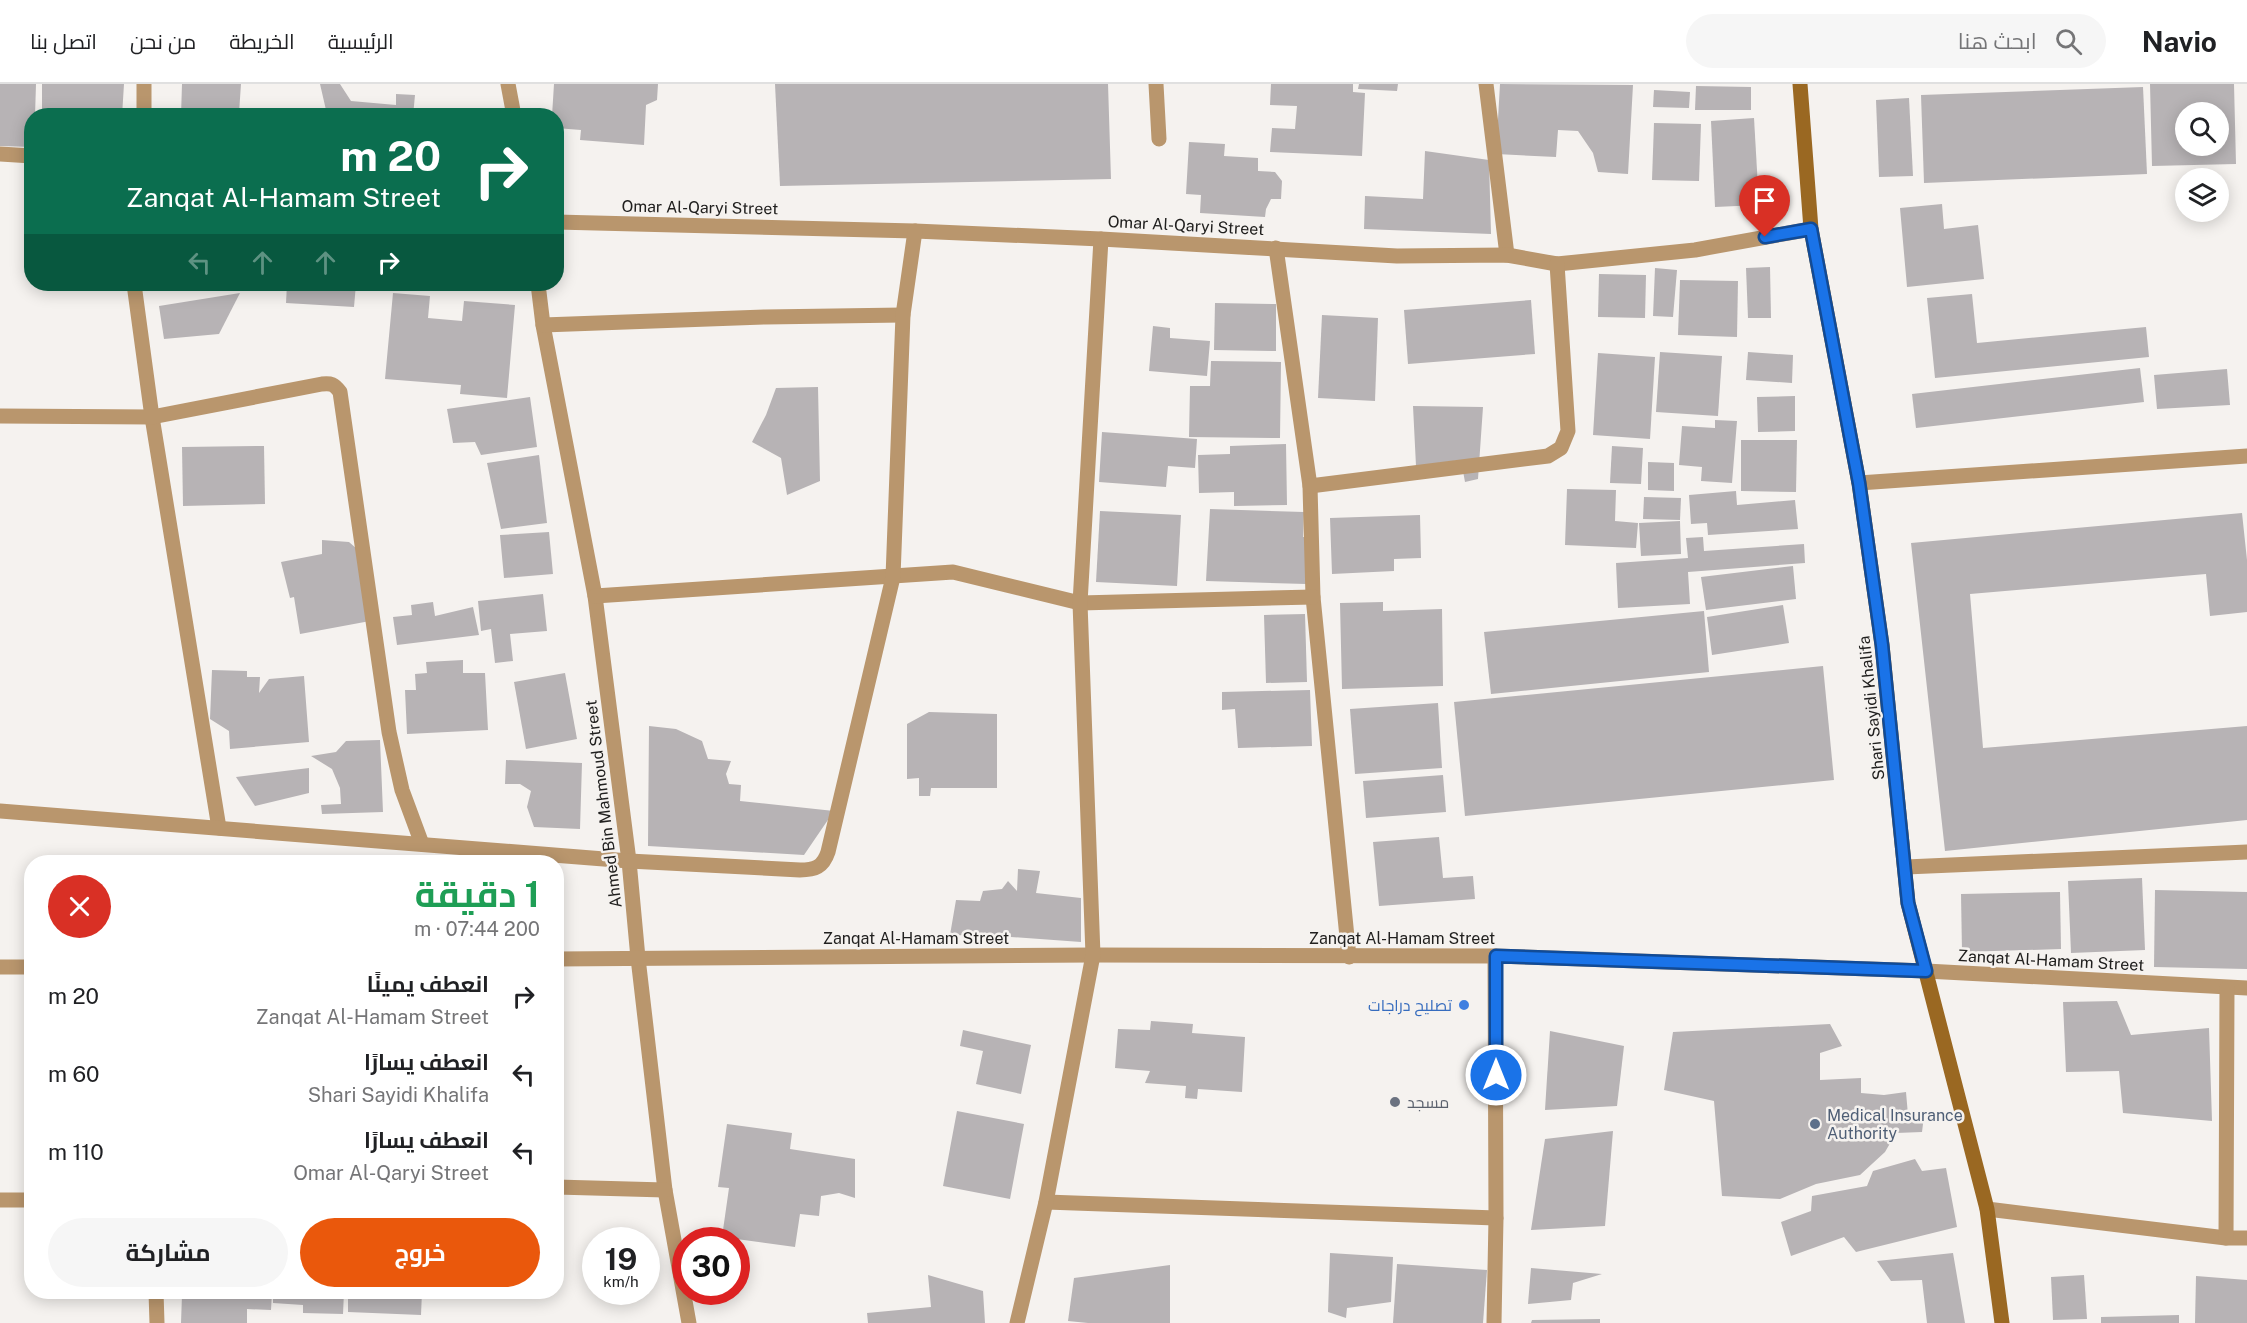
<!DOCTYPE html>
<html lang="ar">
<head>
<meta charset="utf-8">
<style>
	body { margin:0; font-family:"Public Sans",Cairo,sans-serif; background:#f6f6f6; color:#202124; direction:rtl; height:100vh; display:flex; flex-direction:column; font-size:22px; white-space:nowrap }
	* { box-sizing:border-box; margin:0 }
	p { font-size:20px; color:#757577 }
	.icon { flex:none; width:33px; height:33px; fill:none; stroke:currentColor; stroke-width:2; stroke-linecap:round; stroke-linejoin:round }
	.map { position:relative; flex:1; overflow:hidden; direction:ltr }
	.panel { position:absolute; left:24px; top:771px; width:540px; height:444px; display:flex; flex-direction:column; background:#fff; border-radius:24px; box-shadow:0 3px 15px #0003; direction:rtl }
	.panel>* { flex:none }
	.guide { position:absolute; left:24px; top:24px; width:540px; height:183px; border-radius:24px; box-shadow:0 3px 15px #0003; direction:rtl; background:#0b6e4f; color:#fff; overflow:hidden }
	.controls { position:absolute; left:2175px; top:18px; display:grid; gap:12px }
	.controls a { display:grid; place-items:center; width:54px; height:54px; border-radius:50%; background:#fff; box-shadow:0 3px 15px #0003; font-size:30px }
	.speed { position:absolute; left:582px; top:1143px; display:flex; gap:12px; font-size:30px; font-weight:700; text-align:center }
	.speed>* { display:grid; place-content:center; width:78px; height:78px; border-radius:50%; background:#fff; box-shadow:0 3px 15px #0003; line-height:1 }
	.speed small { font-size:15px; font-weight:400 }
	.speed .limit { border:9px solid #d22; background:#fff; color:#111 }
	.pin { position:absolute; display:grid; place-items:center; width:51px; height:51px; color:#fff; margin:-62px -26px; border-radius:50% 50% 50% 0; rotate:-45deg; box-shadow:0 0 6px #0007 }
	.pin .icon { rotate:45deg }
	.me { position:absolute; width:66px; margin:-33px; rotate:0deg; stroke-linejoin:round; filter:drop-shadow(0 0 4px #0008) }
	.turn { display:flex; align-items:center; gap:21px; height:126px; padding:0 24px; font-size:27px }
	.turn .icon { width:78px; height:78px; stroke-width:2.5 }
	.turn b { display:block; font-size:42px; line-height:51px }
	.lanes { display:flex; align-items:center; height:57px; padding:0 24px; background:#0003; justify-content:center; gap:30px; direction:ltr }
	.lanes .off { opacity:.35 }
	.round { display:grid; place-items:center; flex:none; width:63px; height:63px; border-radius:32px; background:#f6f6f6 }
	.summary { display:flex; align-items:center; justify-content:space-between; height:102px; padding:0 24px }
	h1 { font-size:36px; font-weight:700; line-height:45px; color:#1e9e55 }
	.button { display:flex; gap:12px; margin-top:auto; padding:12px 24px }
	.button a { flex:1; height:69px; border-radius:36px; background:#ea580c; color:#fff; font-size:24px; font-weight:700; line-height:69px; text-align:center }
	.button a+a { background:#f6f6f6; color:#202124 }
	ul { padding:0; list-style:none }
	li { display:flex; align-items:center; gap:18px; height:78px; padding:0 24px }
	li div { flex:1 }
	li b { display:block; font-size:22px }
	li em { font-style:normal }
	header { display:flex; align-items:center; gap:36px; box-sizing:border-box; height:84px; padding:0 30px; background:#fff; border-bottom:2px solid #e0e0e0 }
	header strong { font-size:28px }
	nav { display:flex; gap:33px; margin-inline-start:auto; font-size:21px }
	.search { width:420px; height:54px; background:#f6f6f6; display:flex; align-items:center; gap:15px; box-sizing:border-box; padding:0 21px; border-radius:33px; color:#757577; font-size:22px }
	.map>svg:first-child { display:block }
	.building { fill:#b7b3b5; fill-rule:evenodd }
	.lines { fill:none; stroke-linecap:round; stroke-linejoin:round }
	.minor { stroke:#b9966d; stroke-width:15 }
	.secondary { stroke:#9a6822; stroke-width:15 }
	.route-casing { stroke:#114b97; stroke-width:15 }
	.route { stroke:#1a73e8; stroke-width:10 }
	.shop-dot { fill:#3f7fe0; stroke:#f5f2ef; stroke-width:2 }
	.worship-dot { fill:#6b7280; stroke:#f5f2ef; stroke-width:2 }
	.service-dot { fill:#5c6f8a; stroke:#f5f2ef; stroke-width:2 }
	.labels { text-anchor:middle; stroke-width:5; stroke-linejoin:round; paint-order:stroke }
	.street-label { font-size:16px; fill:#21201f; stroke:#f5f2ef }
	.shop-label { font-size:16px; fill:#366cbe; stroke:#f5f2ef; text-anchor:end }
	.worship-label { font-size:16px; fill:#5b616d; stroke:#f5f2ef; text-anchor:start }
	.service-label { font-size:16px; fill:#4e5e75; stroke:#f5f2ef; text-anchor:start }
</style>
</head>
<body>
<header>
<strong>Navio</strong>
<div class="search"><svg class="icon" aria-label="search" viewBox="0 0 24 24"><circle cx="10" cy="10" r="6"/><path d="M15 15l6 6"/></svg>ابحث هنا</div>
<nav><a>الرئيسية</a><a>الخريطة</a><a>من نحن</a><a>اتصل بنا</a></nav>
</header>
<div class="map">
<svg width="2247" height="1239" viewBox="0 0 2247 1239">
	<rect width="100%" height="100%" fill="#f5f2ef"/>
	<g class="building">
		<path d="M0,0H36L35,32H32V63L0,62Z"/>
		<path d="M42,0H124L122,32H42Z"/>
		<path d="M182,0H241L239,29L254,30V32H181Z"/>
		<path d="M320,0H340L351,17L396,21V10L415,11L413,32H351L326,26Z"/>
		<path d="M554,0H658L657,16L646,21L644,61L580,56L581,46L556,44V32H552Z"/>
		<path d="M775,0H1108L1111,95L780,102Z"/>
		<path d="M1271,0H1353V8L1365,9L1362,72L1270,68L1272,44L1295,45L1297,22L1270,21Z"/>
		<path d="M1359,0H1398L1397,7L1358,5Z"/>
		<path d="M1500,0L1633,1L1628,90L1598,88L1593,69L1578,47L1558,46L1556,73L1496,70Z"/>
		<path d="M2150,0H2234L2236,80L2152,82ZM2186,28H2218V62H2186Z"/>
		<path d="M1696,2L1751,3V26H1695Z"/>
		<path d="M2143,3L2147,90L1924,99L1921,11Z"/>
		<path d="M1654,6L1690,8L1689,24L1653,23Z"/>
		<path d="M1909,14L1913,92L1879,93L1876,16Z"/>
		<path d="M1754,34L1759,121L1715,123L1711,37Z"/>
		<path d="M1654,39L1701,40L1699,97L1652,96Z"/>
		<path d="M1189,58L1225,60L1224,72L1258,74V87L1275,88L1282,97L1281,115H1271L1266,125L1265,133L1200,129L1201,111L1186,110Z"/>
		<path d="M1425,67L1489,76L1491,150L1364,145L1365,112L1423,115Z"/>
		<path d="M1942,120L1944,145L1978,141L1984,195L1907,203L1900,124Z"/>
		<path d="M1770,183L1771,234H1748L1746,184Z"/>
		<path d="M1655,184L1677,186L1673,233L1653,232Z"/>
		<path d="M1599,190L1646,191L1645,234L1598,233Z"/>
		<path d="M1680,196L1738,197L1737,253L1678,251Z"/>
		<path d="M287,200H356L354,223L286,219Z"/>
		<path d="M240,209L219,250L164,255L159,222Z"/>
		<path d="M393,209L430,212L428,234L462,237L464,217L515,221L507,314L460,310L461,301L385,295Z"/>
		<path d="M1972,210L1977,259L2146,243L2149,273L1935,294L1927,214Z"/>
		<path d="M1531,216L1535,270L1408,280L1404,226Z"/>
		<path d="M1215,219L1276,220V267L1214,266Z"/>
		<path d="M1322,231L1378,234L1375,317L1318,314Z"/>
		<path d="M1153,242L1170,244V254L1210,257L1207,292L1149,287Z"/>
		<path d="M1660,268L1722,272L1718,332L1656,328Z"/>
		<path d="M1748,268L1793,271L1792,299L1746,296Z"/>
		<path d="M1598,269L1655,273L1650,355L1593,351Z"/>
		<path d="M1211,277L1281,278L1280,354L1189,353L1190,302H1210Z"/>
		<path d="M2140,284L2144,318L1916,344L1912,310Z"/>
		<path d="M2227,285L2230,321L2157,325L2154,291Z"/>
		<path d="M818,303L820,397L787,411L781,374L752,358L766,331L776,304Z"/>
		<path d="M1795,312V347L1758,348L1757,313Z"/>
		<path d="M530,313L537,363L481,371L475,358L453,359L447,325Z"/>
		<path d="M1413,322L1483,323L1478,395L1465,398L1461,376L1416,382Z"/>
		<path d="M1715,336L1737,337L1732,399L1701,397L1702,383L1679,381L1682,342L1715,344Z"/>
		<path d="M1102,348L1197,355L1195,384L1168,382L1166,403L1099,398Z"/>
		<path d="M1741,356H1797L1796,408L1741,407Z"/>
		<path d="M1286,360L1287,421L1234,422V408L1199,409L1198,371L1230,370V362Z"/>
		<path d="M264,362L265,420L183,422L182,363Z"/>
		<path d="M1612,362L1643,364L1641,400L1610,399Z"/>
		<path d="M539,371L547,439L501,445L487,379Z"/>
		<path d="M1648,378L1674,379V407L1648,406Z"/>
		<path d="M1567,405L1616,406L1615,437L1638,439L1636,464L1565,461Z"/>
		<path d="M1736,407L1737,421L1795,416L1798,445L1708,451L1707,439L1691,440L1689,411Z"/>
		<path d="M1644,413L1681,414L1680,436L1643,435Z"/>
		<path d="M1210,425L1304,428L1303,453H1309L1306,500L1206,497Z"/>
		<path d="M1100,427L1181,431L1177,502L1096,498Z"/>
		<path d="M2242,429L2247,476V528L2210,532L2206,490L1970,510L1983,664L2247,642V736L1945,767L1911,459Z"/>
		<path d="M1420,431L1421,474L1394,475V487L1332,490L1330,434Z"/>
		<path d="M1680,437L1681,470L1641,472L1639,439Z"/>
		<path d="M549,448L553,490L504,494L500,451Z"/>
		<path d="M1703,453L1704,467L1804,460L1805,479L1688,488L1690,520L1618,524L1616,479L1688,474L1686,454Z"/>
		<path d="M322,456L349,458L357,465L370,537L300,550L294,513L290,514L281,478L322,470Z"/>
		<path d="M1793,482L1796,515L1706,526L1701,493Z"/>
		<path d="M543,510L547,547L510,550L513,577L495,579L491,545L481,547L478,517Z"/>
		<path d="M433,518L435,532L473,523L479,551L397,561L393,533L412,531L411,521Z"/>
		<path d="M1383,518V527L1442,525L1443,602L1342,605L1340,519Z"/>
		<path d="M1783,521L1789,559L1712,571L1707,533Z"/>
		<path d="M1704,527L1709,588L1491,610L1484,548Z"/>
		<path d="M1305,530L1307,598L1266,599L1264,531Z"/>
		<path d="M463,576V589H485L488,646L407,650L405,606H416L415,590L427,589L426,578Z"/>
		<path d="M1823,582L1834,696L1465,732L1454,618Z"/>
		<path d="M212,586L247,587V593H260L259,609L269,595L304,592L309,658L230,665L229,647L210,635Z"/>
		<path d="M565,589L577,655L526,665L514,598Z"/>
		<path d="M1310,606L1312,662L1238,664L1235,625L1222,626V608Z"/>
		<path d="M1438,619L1442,684L1355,690L1350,625Z"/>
		<path d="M929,628L997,630V704H931L930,712H919V694L907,695V640Z"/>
		<path d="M649,642L676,645L702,657L708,675L731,677L726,690L729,700L741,701L740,717L834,727L804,771L648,762Z"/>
		<path d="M380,656L383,728L322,730L321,721L341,720L340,704L332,685L311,672L336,668L346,657Z"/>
		<path d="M506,676L582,679L580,745L534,743L527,723L531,707L520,700H505Z"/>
		<path d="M309,684V709L255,722L236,693Z"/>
		<path d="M1443,691L1446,728L1366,734L1363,697Z"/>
		<path d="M1439,753L1443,794L1473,792L1475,815L1379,822L1373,758Z"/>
		<path d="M1018,785L1040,787L1036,809L1081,814V858L997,852L950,851L956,816L980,817L983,807L1002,805L1008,797L1017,807Z"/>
		<path d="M2142,794L2145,866L2071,869L2068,797Z"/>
		<path d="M2155,806L2247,808V885L2154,883Z"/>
		<path d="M2060,808L2061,865L1962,868L1961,810Z"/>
		<path d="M2117,917L2131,951L2209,944L2212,1037L2123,1029L2119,987L2066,988L2063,918Z"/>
		<path d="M1151,937L1193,940L1192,949L1245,953L1242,1008L1198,1005L1197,1015L1185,1014L1186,1002L1145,999L1150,987L1115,984L1118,945L1150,946Z"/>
		<path d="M1830,940L1842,962L1820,969V996L1861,994V1009L1884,1011L1906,1008L1908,1031L1924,1032L1922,1048L1896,1049L1885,1068L1860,1091L1816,1100L1780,1115L1722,1112L1714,1017L1664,1006L1673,948Z"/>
		<path d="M963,946L1031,961L1021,1010L976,1000L983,967L960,962Z"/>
		<path d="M1550,947L1624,962L1617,1022L1545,1026Z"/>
		<path d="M957,1027L1024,1040L1010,1115L943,1102Z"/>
		<path d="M727,1040L792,1049L790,1065L855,1075V1114L839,1109L821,1112L819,1132L800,1130L795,1163L722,1153L729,1104L718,1103Z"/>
		<path d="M1613,1047L1605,1142L1531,1146L1545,1055Z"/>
		<path d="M1915,1075L1922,1087L1946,1084L1957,1143L1856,1168L1844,1153L1791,1172L1781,1138L1811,1127L1812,1112L1867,1102L1873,1087Z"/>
		<path d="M1330,1169L1393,1173L1391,1218L1347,1224L1346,1234L1328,1228Z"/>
		<path d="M1953,1169L1965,1239H1927L1922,1196L1891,1197L1877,1177Z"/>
		<path d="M1397,1180L1487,1186L1483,1239H1393Z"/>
		<path d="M1170,1181V1239H1088L1068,1237L1074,1194Z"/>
		<path d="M1531,1184L1602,1190L1573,1199L1571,1216L1528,1220Z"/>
		<path d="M928,1191L983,1207L985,1239H868L867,1229L931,1223Z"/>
		<path d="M2084,1191L2087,1235L2053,1236L2051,1193Z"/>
		<path d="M2196,1192L2247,1196V1239H2195Z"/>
		<path d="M234,1208H272L271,1226L247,1225V1239H181L182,1211L234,1214Z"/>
		<path d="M273,1208H344L343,1230L303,1229V1221L273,1219Z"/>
		<path d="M348,1208H422L421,1231L348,1228Z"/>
		<path d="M2179,1231V1239H2101V1233Z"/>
		<path d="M1600,1235V1239H1531L1532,1236Z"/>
	</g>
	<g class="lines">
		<g class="minor">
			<path d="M144,0V32"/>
			<path d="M508,0L514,32"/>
			<path d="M1156,0L1159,55"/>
			<path d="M1486,0L1507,171"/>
			<path d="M0,70L32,72"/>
			<path d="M556,138L915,147L1101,155L1397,172L1507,171L1557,180L1695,166L1811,145"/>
			<path d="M1276,164L1310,402L1313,513L1349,873"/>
			<path d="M134,200L152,333L219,744"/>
			<path d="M538,200L543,241L595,512L629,777L638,874L665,1106L689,1239"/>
			<path d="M543,241L765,233L903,231"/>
			<path d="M0,332L152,333L322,300C331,299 334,300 340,308L389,648L402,706L422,760"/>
			<path d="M1859,399L2247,372"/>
			<path d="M1310,402L1548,372L1561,364L1568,347L1557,180"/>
			<path d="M595,512L953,488L1080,519L1313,513"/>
			<path d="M0,727L629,777L800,786C815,786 823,783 828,768L893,493L903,231L915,147"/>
			<path d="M1906,783L2247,768"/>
			<path d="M556,875L1093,871L1495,872L1926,887L2247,904"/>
			<path d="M0,883H32"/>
			<path d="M556,1103L665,1106"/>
			<path d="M0,1116H32"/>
			<path d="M1046,1118L1496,1134"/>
			<path d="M1987,1125L2226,1154H2247"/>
			<path d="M2226,1154L2227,904"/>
			<path d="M156,1208L157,1239"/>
			<path d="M1017,1239L1046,1118L1093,871L1080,519L1101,155"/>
			<path d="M1494,1239L1496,1134L1495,872"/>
		</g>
		<path class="secondary" d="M1800,0L1811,145L1859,399L1882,561L1908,819L1987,1125L2002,1239"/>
	</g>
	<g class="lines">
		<g class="route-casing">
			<path id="route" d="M1496,991V872L1926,887L1908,819L1882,561L1859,399L1811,145L1765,153"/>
		</g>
		<use href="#route" class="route"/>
	</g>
	<circle class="shop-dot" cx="1464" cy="921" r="6"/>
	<circle class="worship-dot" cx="1395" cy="1018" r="6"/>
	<circle class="service-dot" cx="1815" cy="1040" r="6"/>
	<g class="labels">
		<g class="street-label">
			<text transform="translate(700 123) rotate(1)" y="6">Omar Al-Qaryi Street</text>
			<text transform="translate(1186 141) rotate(3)" y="6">Omar Al-Qaryi Street</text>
			<text transform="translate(1871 624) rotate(-96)" y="6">Shari Sayidi Khalifa</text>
			<text transform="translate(603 720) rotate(-97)" y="6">Ahmed Bin Mahmoud Street</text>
			<text x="916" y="860">Zanqat Al-Hamam Street</text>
			<text x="1402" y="860">Zanqat Al-Hamam Street</text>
			<text transform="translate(2051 876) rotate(3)" y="6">Zanqat Al-Hamam Street</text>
		</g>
		<g class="shop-label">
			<text x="1452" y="927">تصليح دراجات</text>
		</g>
		<g class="worship-label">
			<text x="1407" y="1024">مسجد</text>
		</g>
		<g class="service-label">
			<text x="1827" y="1037">Medical Insurance<tspan x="1827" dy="18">Authority</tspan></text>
		</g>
	</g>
</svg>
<div class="controls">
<a><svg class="icon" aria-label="search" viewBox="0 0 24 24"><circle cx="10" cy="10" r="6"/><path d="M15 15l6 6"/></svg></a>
<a><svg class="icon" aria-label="layers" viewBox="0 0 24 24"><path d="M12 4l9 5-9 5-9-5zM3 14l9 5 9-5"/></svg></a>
</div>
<div class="speed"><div>19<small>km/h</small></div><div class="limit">30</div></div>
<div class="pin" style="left:1765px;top:153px;background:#d93025"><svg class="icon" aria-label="arrive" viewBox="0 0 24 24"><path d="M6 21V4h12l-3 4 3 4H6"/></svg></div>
<svg class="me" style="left:1496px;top:991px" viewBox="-20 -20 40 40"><circle r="17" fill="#1a73e8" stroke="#fff" stroke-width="3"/><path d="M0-11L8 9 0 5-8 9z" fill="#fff"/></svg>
<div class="guide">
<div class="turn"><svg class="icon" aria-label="right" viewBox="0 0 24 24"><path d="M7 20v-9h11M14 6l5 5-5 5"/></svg><div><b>20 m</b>Zanqat Al-Hamam Street</div></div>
<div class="lanes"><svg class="icon off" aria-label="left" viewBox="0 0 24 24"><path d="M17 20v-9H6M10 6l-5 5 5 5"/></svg><svg class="icon off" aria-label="ahead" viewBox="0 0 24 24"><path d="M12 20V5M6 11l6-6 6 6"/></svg><svg class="icon off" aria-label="ahead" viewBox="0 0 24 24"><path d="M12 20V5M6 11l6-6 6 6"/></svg><svg class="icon" aria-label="right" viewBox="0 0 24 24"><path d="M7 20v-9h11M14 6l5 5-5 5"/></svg></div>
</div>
<section class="panel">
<div class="summary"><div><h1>1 دقيقة</h1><p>200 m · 07:44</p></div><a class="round" style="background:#d93025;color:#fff"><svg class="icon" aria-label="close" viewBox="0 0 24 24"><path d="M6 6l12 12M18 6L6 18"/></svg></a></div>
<ul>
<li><svg class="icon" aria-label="right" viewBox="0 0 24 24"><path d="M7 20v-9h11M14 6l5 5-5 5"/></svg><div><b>انعطف يمينًا</b><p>Zanqat Al-Hamam Street</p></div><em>20 m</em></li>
<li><svg class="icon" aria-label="left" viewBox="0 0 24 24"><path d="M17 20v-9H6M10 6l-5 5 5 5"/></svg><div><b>انعطف يسارًا</b><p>Shari Sayidi Khalifa</p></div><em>60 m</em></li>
<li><svg class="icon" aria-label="left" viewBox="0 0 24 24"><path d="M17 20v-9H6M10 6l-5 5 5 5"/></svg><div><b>انعطف يسارًا</b><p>Omar Al-Qaryi Street</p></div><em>110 m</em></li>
</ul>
<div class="button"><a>خروج</a><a>مشاركة</a></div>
</section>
</div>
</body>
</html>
